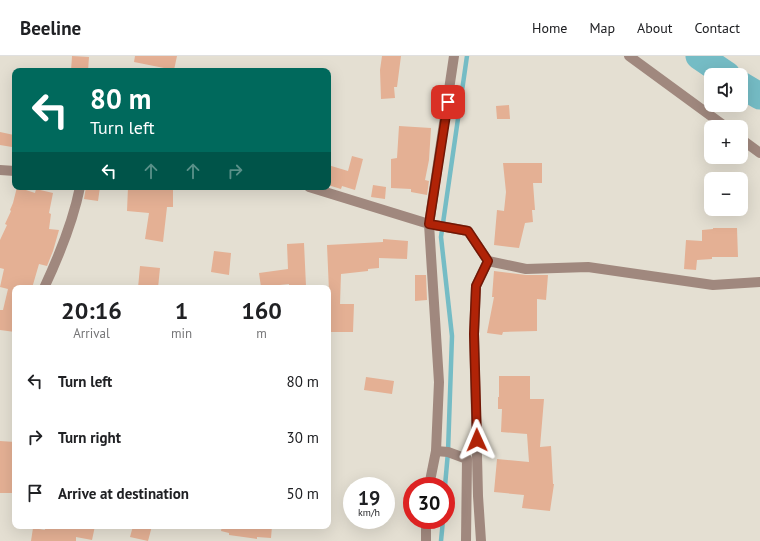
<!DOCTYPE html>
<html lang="en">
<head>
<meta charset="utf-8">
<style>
	body { margin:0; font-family:"PT Sans",sans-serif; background:#f2f2f2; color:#202124; height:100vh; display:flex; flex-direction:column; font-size:15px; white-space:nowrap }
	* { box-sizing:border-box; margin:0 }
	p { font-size:13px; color:#757577 }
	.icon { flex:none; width:22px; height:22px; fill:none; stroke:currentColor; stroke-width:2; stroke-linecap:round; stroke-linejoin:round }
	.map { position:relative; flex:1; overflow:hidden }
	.sheet { position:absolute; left:12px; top:229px; width:319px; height:244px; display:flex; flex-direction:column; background:#fff; border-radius:8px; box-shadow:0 4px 16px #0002 }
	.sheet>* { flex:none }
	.hud { position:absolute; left:12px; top:12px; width:319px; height:122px; border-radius:8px; box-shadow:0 4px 16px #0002; background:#00695c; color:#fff; overflow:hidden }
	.controls { position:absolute; left:704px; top:12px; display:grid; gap:8px }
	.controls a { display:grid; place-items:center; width:44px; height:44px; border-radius:8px; background:#fff; box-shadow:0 4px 16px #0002; font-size:20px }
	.speed { position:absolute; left:343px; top:421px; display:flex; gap:8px; font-size:20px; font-weight:700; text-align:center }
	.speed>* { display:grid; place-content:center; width:52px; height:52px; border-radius:50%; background:#fff; box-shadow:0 4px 16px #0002; line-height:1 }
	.speed small { font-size:10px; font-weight:400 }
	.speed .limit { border:6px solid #d22; background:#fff; color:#111 }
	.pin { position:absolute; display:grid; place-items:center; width:34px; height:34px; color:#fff; margin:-17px; border-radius:8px; box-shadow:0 2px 6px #0006 }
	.me { position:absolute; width:44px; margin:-22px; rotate:359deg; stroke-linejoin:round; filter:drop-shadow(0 0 3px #0008) }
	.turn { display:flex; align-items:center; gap:14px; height:84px; padding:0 12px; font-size:18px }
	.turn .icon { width:52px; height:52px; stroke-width:2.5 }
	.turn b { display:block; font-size:28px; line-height:34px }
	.lanes { display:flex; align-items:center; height:38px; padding:0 12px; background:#0003; justify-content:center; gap:20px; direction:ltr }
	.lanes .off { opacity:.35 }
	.eta { display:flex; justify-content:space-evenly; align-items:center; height:68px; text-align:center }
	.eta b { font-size:24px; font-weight:700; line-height:28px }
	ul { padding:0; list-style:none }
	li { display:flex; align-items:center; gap:12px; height:56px; padding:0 12px }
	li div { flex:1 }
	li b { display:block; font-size:15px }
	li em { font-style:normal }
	header { display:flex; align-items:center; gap:24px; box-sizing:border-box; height:56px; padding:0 20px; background:#fff; border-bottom:1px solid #e0e0e0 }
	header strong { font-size:19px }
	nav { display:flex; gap:22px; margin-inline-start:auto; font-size:14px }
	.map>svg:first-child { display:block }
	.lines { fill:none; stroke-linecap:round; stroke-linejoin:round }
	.stream { stroke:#75bcc5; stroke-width:4.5 }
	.river { stroke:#75bcc5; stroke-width:27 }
	.building { fill:#e4b094 }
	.minor { stroke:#a0887e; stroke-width:10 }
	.route-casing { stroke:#721705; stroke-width:10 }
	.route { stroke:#b02307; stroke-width:7 }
</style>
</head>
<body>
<header>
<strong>Beeline</strong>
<nav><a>Home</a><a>Map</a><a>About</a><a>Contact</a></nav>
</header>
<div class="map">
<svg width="760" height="485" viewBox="0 0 760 485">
	<rect width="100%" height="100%" fill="#e4dfd2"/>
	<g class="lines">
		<g class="stream">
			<path d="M445,430L448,396L452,280L441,181L467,0"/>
			<path d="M441,485L443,464"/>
		</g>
		<g class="river">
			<path d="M699,0L727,19"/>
			<path d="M741,29L760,40"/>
		</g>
	</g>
	<g class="building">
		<path d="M72,0L89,1L88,15H71Z"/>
		<path d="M135,0H177L174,14L134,6Z"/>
		<path d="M382,0H401L397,31H394L395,42L381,43L380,14Z"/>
		<path d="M509,49L510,63H497L496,50Z"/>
		<path d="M399,70L431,72L429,104L425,124L429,125L427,139L411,136V133L391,132V103L397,102Z"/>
		<path d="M0,76L14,79L12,91L0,89Z"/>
		<path d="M352,100L363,103L355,134L342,130L341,133L328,129V109L348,115Z"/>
		<path d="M503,107H542V127H533L535,154H532L533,166L525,167L519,192L494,189L497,154L504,155L506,136Z"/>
		<path d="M373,129L386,131L385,143L371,141Z"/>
		<path d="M17,131L35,137L36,133L53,137L49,157L51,158L49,173L59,174L53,195L47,210L39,208L32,232H15V276L0,274V254H3L8,233L0,231L4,213L0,212V184L7,169L5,168L11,155L10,154L13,147Z"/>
		<path d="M86,131H100L98,145L84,143Z"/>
		<path d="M128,131H173V151H167L163,186L145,183L149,157L127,155Z"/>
		<path d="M713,172H737L738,201H712V203L697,204L696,214L684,213L686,184L702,185V174L713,173Z"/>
		<path d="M383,183L408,185L407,203L379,202V212L368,213V215L341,218L340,248H354L353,276H328V235H329L327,189L383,186Z"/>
		<path d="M304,187L306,230L289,231V228L261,231L259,217L288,213L287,188Z"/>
		<path d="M214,195L231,197L229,219L211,216Z"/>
		<path d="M140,210L160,212L158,232H138Z"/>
		<path d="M494,215L526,219H548L546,244L537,243V275L503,276L502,279L487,277L494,241H492Z"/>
		<path d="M415,219H426L427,244L415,245Z"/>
		<path d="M499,320H530V343H544L540,391L551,390L553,428H554L550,455L522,452L524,439L494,436L497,403L529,406L527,378L501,376L502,353H498V341H499Z"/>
		<path d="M366,321L394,325L392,338L364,334Z"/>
		<path d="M0,385L15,386V437H0Z"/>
		<path d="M44,470H95L92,484L76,481V485H31L33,472L45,474Z"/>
		<path d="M133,470H152L148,485L130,481Z"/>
		<path d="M222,470H272L271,482L257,481V483L229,479V477L221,475Z"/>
	</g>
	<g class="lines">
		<g class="minor">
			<path d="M629,0L726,71"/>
			<path d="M741,83L760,97"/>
			<path d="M0,114L15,115"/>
			<path d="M309,131L429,168L468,175L488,205"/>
			<path d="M44,232C59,200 73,166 80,131"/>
			<path d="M436,395L448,396L467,403L466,485"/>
			<path d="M429,430L436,395L439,326L429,168L454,0"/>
			<path d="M426,485V464"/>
			<path d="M481,485L478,440L474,278L476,230L488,205L526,213L588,211L713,229L760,226"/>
		</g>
	</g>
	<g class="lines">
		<g class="route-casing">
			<path id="route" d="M448,46L429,168L468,175L488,205L476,230L474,278L477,384"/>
		</g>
		<use href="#route" class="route"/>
	</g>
</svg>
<div class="controls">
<a><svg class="icon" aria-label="sound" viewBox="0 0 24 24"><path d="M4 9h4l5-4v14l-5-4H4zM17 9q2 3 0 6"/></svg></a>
<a>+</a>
<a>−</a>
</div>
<div class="speed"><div>19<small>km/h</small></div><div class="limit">30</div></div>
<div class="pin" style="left:448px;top:46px;background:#d93025"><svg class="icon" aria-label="arrive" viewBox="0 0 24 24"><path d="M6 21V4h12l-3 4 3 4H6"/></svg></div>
<svg class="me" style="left:477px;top:384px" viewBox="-20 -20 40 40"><path d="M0-17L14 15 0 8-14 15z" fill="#b02307" stroke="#fff" stroke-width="4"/></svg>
<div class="hud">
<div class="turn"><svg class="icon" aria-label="left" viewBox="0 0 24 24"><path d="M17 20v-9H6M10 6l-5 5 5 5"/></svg><div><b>80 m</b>Turn left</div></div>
<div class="lanes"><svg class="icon" aria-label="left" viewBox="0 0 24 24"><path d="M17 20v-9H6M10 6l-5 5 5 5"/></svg><svg class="icon off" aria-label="ahead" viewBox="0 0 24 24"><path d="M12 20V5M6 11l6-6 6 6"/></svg><svg class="icon off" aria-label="ahead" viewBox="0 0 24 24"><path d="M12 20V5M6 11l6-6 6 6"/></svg><svg class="icon off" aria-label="right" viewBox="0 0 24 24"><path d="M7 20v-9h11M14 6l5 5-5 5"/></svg></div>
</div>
<section class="sheet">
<div class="eta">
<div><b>20:16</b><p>Arrival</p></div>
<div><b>1</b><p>min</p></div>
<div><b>160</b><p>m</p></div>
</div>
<ul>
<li><svg class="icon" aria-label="left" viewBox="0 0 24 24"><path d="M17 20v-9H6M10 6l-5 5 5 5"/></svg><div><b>Turn left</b></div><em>80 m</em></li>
<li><svg class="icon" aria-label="right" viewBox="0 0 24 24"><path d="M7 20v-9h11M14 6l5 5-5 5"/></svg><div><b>Turn right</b></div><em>30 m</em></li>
<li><svg class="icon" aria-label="arrive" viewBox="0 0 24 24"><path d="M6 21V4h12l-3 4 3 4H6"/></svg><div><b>Arrive at destination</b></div><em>50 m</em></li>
</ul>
</section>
</div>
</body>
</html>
